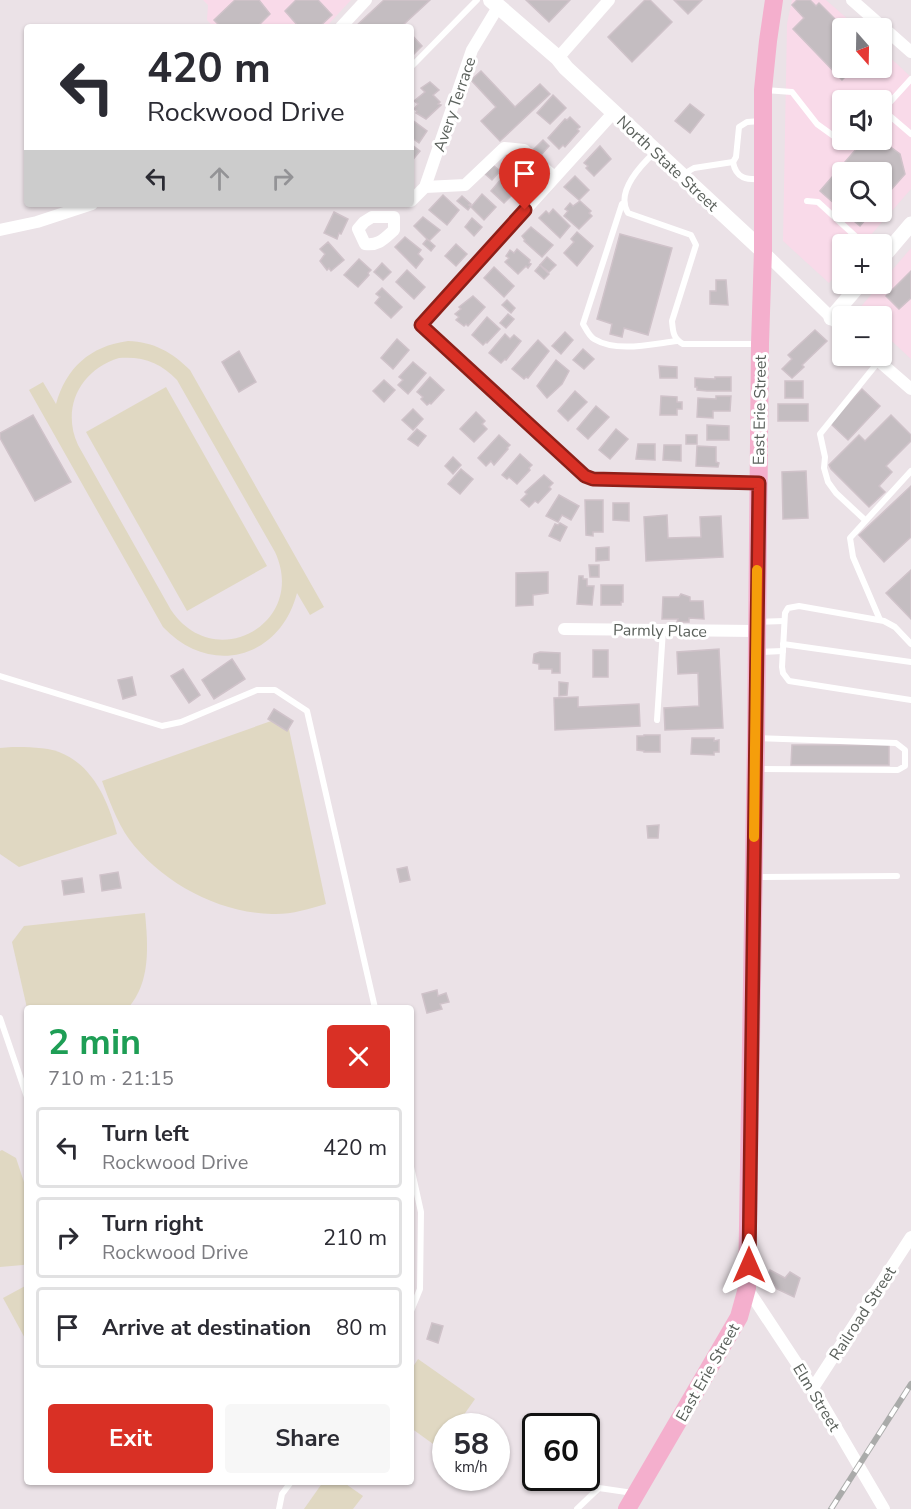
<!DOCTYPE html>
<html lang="en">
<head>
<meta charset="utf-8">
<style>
	body { margin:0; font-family:"Nunito Sans",sans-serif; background:#f7f7f7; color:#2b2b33; height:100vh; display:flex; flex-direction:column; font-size:22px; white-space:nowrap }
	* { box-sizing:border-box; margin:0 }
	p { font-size:20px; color:#7c7c81 }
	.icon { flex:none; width:33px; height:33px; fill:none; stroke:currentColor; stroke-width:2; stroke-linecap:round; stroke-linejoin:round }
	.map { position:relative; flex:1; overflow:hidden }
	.panel { position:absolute; left:24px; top:1005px; width:390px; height:480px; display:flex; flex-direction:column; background:#fff; border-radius:6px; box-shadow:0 2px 4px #0004 }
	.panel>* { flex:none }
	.banner { position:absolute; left:24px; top:24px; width:390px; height:183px; border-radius:6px; box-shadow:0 2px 4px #0004; background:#fff; color:#2b2b33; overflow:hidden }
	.needle { width:39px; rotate:160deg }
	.fabs { position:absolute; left:832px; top:18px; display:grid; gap:12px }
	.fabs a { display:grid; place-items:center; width:60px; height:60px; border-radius:6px; background:#fff; box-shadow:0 2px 4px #0004; font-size:30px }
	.speed { position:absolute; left:432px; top:1413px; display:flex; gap:12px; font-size:30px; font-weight:700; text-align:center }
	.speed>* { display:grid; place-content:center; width:78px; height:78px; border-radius:50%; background:#fff; box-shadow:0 2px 4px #0004; line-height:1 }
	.speed small { font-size:15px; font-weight:400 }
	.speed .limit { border:3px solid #111; border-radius:9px; background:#fff; color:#111 }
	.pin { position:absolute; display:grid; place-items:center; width:51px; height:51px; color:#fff; margin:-62px -26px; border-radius:50% 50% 50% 0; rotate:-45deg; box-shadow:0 0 6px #0007 }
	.pin .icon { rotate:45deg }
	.me { position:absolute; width:66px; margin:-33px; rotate:0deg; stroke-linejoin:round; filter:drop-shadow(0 0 4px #0008) }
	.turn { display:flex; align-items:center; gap:21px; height:126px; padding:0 24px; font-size:27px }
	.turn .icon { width:78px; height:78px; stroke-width:2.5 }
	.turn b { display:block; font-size:42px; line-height:51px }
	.lanes { display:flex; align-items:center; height:57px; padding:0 24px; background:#0003; justify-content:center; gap:30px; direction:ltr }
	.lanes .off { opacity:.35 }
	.round { display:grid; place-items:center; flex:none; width:63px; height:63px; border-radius:6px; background:#f7f7f7 }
	.overview { display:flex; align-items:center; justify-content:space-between; height:102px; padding:0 24px }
	h1 { font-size:36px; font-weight:700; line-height:45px; color:#1e9e55 }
	.button { display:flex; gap:12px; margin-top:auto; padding:12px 24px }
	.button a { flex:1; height:69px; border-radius:6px; background:#d93025; color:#fff; font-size:24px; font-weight:700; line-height:69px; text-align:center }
	.button a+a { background:#f7f7f7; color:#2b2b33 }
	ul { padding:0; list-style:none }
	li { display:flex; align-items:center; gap:18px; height:81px; margin:0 12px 9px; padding:0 12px; border:3px solid #e1e1e2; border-radius:6px }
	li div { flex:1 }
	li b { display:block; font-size:22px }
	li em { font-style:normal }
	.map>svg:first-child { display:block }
	.commercial { fill:#f9dae9; fill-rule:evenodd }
	.green { fill:#e0d8c2; fill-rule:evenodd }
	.building { fill:#c4bdc1; stroke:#cfc2c9; stroke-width:1.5 }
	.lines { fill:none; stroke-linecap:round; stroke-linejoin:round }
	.service { stroke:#fff; stroke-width:6 }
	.minor { stroke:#fff; stroke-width:12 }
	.tertiary { stroke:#fff; stroke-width:15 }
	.secondary { stroke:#fff; stroke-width:16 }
	.primary { stroke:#f4afcd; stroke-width:18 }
	.rail-casing { stroke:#aaabaa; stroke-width:6 }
	.rail { stroke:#fff; stroke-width:4; stroke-dasharray:11; stroke-linecap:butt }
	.route-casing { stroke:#8d1f18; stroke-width:15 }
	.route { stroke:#d93025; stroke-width:10 }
	.slow { stroke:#f59e0b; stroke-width:10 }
	.labels { text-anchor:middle; stroke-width:6; stroke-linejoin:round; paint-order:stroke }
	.street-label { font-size:16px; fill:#5b615c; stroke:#fff }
</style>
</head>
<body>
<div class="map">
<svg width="911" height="1509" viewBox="0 0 911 1509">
	<rect width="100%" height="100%" fill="#ebe2e7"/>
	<g class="commercial">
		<path d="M203,0H351L326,27H214L207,20L208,5Z"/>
		<path d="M792,0H826L858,28H843V68H882V50L911,77V189L863,244H843V267L829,283L783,241L787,24ZM843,100H882V140H843ZM843,172H882V212H843Z"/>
		<path d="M911,248V359L882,332V316H866L858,310Z"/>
	</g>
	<g class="green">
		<path d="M128,341C154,342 172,352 190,370L324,607L310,615L297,593C280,659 210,677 163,627L29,390L43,382L56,404C66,368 90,346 128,341ZM119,358C143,356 161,363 177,380L275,552C308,623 215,675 171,610L78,445C61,408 80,370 119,358Z"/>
		<path d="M166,387L267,566L187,611L86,432Z"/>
		<path d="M274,720L289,729L326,904C309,909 289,915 272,914C218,913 161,882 129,839C117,822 109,800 102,781Z"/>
		<path d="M12,747C27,747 45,747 59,752C93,765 108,801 117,834L19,867L0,854V748Z"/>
		<path d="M145,913C148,945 151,982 128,1008H27L12,942L24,926Z"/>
		<path d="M2,1150L16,1158L27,1191V1264L23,1265L0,1267V1151Z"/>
		<path d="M27,1285V1342L3,1298Z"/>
		<path d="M418,1359L475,1399L456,1426H446L445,1441L440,1449L411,1428V1370Z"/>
		<path d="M323,1482H343L363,1496L353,1509H304Z"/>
	</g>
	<g class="building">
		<path d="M235,0H259L270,14L257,27H221L214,20Z"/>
		<path d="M296,0H318L332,15L319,27H299L285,11Z"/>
		<path d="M384,0H430L403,25L405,27H355Z"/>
		<path d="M526,0H570L549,22Z"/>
		<path d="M645,0H650L672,22L632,62L608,37Z"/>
		<path d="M674,0H702L688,14Z"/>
		<path d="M797,0H810L816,6L819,3L844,28L843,68H854L842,80L793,29L804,18L792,5Z"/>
		<path d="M411,34L422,46L411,57Z"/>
		<path d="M481,71L515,107L540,84L550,94L500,141L481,121L496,107L471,80Z"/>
		<path d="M430,82L439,90L433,95L440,102L438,104L441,105L426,119L416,113L417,111L414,109L418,104L414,101L425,92L421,88Z"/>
		<path d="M553,95L566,108L550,124L537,113Z"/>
		<path d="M690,104L704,115L690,133L675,121Z"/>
		<path d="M570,117L580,127L577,129L579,131L565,147L563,145L559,149L548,138L565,119L567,120Z"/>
		<path d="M411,119L427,131L419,143L411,137Z"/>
		<path d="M543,140L549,146L541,155L534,149Z"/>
		<path d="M864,140H881L900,154L905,174L882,200V172H843V211L820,191Z"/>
		<path d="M411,144L420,151L411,162Z"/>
		<path d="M600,146L611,159L594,176L586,168L588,166L584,163Z"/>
		<path d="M521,158L536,175L526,185L523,183L522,184L508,172Z"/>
		<path d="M493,165L500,171L492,180L485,174Z"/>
		<path d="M575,176L589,190L579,200L564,187Z"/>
		<path d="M502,178L516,191L504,203L491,191Z"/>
		<path d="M482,194L496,207L484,220L471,207Z"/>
		<path d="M443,195L459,210L447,225L429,210Z"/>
		<path d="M462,196L471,204L469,205L471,206L468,210L457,201Z"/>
		<path d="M580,201L591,211L589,213L592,216L579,229L564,216L568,211L565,209L570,203L573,206Z"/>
		<path d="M553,209L570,226L560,238L539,218L546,211L549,214Z"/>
		<path d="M334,212L348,219L341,234L339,233L337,239L324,233Z"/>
		<path d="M843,212H872L860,226Z"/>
		<path d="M423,217L440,230L429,241L414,226Z"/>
		<path d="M472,218L482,227L474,236L465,227Z"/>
		<path d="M531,227L553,245L542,257L524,241L525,240L522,236Z"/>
		<path d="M577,232L593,246L577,266L564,253L574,242L571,239Z"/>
		<path d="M620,234L672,248L648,335L624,328L622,337L610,334L612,324L597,319Z"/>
		<path d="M405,237L421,250L418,254L423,259L416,268L395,247Z"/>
		<path d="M427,239L435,246L431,251L423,244Z"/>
		<path d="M328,242L344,260L331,271L329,268L327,270L320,261L325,254L320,249Z"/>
		<path d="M456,244L467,254L456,266L445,256Z"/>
		<path d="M517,249L530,260L529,263L531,264L528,268L526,266L518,274L505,262L509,258L506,256L510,250L514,253Z"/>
		<path d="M547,257L556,265L549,272L540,265Z"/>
		<path d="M359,259L371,270L368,273L369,275L358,287L344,275Z"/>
		<path d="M382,263L391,272L383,280L374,272Z"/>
		<path d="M540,265L549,274L544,279L535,271Z"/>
		<path d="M494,267L514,286L504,297L484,278Z"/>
		<path d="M407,270L425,287L414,299L396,282Z"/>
		<path d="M911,271V298L899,309L886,296Z"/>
		<path d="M716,280H726L728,305L710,304V291H716Z"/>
		<path d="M382,288L402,307L391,318L375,303L380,297L376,294Z"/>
		<path d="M473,296L485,307L468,326L466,324L464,326L456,320L459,317L455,314L461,309L459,307Z"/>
		<path d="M507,300L515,308L511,313L502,305Z"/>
		<path d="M508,314L514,319L506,328L500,323Z"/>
		<path d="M487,317L500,329L487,343L486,342L483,345L472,335Z"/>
		<path d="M815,330L827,341L802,365L804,367L792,378L782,369L792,359L788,355Z"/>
		<path d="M565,332L573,340L561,354L552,346Z"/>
		<path d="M505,334L510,339L514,335L521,341L506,360L505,359L501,363L489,353Z"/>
		<path d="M397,339L409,350L393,369L381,358Z"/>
		<path d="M538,340L549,351L528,378L526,377L524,379L512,369Z"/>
		<path d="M583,349L594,359L584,369L573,360Z"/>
		<path d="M239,351L256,382L239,392L222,362Z"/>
		<path d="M556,360L569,371L562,384L547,398L537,386Z"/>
		<path d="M413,362L426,373L408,394L398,385L403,380L399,377Z"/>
		<path d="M659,366L677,367V378H660Z"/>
		<path d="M430,377L444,390L431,404L430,403L427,405L421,399L423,397L417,392Z"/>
		<path d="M715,377H731V391H707L697,390V387H695V378L715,379Z"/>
		<path d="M384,380L395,390L384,402L373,391Z"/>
		<rect x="785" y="381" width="18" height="17"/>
		<path d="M862,389L880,406L848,440L830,423Z"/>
		<path d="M575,391L587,402L568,421L558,411Z"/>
		<path d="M661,396L677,397V402H682V409H677V415H660Z"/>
		<path d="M716,396H731L730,411H713V418L697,417L698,398L716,399Z"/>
		<rect x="778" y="404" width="30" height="17"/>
		<path d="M596,406L609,417L588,439L577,429Z"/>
		<path d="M413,409L423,419L413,430L402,420Z"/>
		<path d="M476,412L485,421L482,424L487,429L474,442L460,429Z"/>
		<path d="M33,415L71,482L35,501L0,438V433Z"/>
		<path d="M891,415L911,435V441L886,466L892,472L879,486L885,492L869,507L831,469L829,465L859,435L865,441Z"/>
		<path d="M707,425L729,426V440H707Z"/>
		<path d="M417,429L426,436L418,446L408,439Z"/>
		<path d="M616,429L628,439L610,459L599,450Z"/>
		<path d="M499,435L510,445L507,448L508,449L494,465L491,461L486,466L478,458Z"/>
		<rect x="686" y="435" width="11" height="9"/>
		<path d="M638,444H655V460L636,459Z"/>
		<path d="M664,445H681V461L663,460Z"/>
		<path d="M697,446L716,447V462L719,463L718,467L696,466Z"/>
		<path d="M520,454L532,465L529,468L530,470L517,484L509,477L507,479L502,475Z"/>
		<path d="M453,457L461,465L453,474L445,466Z"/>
		<path d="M461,469L473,479L460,494L448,484Z"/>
		<path d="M806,471L808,518L783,519L782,472Z"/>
		<path d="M544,475L553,483L549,487L551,489L538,503L535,501L529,507L521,500L527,494L525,492Z"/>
		<path d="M911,486V537L884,562L859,535Z"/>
		<path d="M559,495L579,506L571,520L562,515L558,522L546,516Z"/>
		<path d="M585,500H603V532H593V536L586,535Z"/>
		<path d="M613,503H629V521L613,520Z"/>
		<path d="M667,515L668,538L701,537L700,517L721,516L723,557L646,561L644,517Z"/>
		<path d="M560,523L567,527L560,541L549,536L555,524L558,525Z"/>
		<path d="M609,547V560L596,561V548Z"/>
		<path d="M589,565H599V577H590Z"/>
		<path d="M911,570V619L886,593Z"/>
		<path d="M548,572V593L533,595V605L516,606V573Z"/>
		<path d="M579,576H583V579H587V586H594L592,605L577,604Z"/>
		<path d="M601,585H623V602H621V605H601Z"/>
		<path d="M681,594L690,597V601H703L704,619L689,618V622H677L678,619H662L663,597H679Z"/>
		<path d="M719,649L723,728L665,730L664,708L699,706L698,673L678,674L677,652Z"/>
		<rect x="593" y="650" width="15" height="27"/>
		<path d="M540,652L560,653V673H552V669H539V664L533,663L534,654Z"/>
		<path d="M232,659L245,679L214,699L202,680Z"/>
		<path d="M183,669L200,695L189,703L171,676Z"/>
		<path d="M132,677L136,695L123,699L118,680Z"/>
		<path d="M559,682L568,683L567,695L559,696Z"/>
		<path d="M578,697V707L639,704L640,726L555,730L554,698Z"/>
		<path d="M274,709L293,721L287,731L268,719Z"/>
		<path d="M644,735H660V752H644V751L637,750V736H644Z"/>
		<path d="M692,738H714V741L719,740V752H714V755L691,754Z"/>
		<path d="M792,745H889V765H791Z"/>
		<path d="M659,825L658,838H648L647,826Z"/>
		<path d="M407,867L410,880L400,882L397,869Z"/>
		<path d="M118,872L121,888L102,891L100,875Z"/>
		<path d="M82,878L84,892L64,895L62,881Z"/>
		<path d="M437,990L438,996L446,993L449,1002L440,1004L442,1009L427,1013L422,994Z"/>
		<path d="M770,1270L785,1278L790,1272L800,1278L794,1297L777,1289L768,1274Z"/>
		<path d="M432,1323L443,1326L438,1343L427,1339Z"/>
	</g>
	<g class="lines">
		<g class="service">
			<path d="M411,67L477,0"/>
			<path d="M765,90L792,92L817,124L842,142L847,140"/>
			<path d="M883,110L911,134"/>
			<path d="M882,111L911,79"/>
			<path d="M655,152C640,166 615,192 628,213L691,235L696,245L672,321C673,331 673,339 683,344H759"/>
			<path d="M733,162C736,179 747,180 762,179"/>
			<path d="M682,175L694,168L733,162L736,157L739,127L747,122L761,121"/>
			<path d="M807,201L818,202L864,244"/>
			<path d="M622,204L583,324C586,329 589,336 594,339C617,353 652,344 677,341"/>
			<path d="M865,520L836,493L828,482L824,468L825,457L820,434L879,361"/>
			<path d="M880,620L853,557L850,538L911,471"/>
			<path d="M758,622L784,621"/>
			<path d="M783,644L911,662"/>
			<path d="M911,644L895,627L884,621L799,606L788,608L785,613L782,667L783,673L789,681L911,700"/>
			<path d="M759,652L783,651"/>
			<path d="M0,676L162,726L181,722L257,690H275L307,711L375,1008"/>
			<path d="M657,720L663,630"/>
			<path d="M758,738L896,743L905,750V766L898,770L759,769"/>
			<path d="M757,877L897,876"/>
			<path d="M0,1018L27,1097"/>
			<path d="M411,1167L421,1212L420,1289L411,1311"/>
			<path d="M279,1509L282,1494L291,1482"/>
			<path d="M577,1509L599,1488L633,1493"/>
		</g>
		<g class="minor">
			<path d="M852,0L911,52"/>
			<path d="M341,27L366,0"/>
			<path d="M558,58L609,0"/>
			<path d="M614,112L421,325L585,476L593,479L759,483"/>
			<path d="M425,187L465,185L504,148L524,150L554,177"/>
			<path d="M411,201L425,187L472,50L498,7"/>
			<path d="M372,217H394V230C384,239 378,246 365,244L358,229L364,222Z"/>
			<path d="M0,230L37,222L92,204"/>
			<path d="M763,251L843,329"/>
			<path d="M873,356L911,389"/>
			<path d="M564,629L756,631"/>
			<path d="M747,1288L813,1388L884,1509"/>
			<path d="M813,1388L911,1237"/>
		</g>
		<g class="tertiary">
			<path d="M882,258L911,224"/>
			<path d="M831,318L860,284"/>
		</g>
		<path class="secondary" d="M491,0L558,58L566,68L763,251"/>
		<path class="primary" d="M627,1509L739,1317L747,1288L756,738L760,344L763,251V90L768,41L774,0"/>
		<g class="rail-casing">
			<path id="rail" d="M831,1509L911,1384"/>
		</g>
		<use href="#rail" class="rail"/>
	</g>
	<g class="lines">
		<g class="route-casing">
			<path id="route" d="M525,210L421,325L585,476L593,479L759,483L749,1265"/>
		</g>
		<use href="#route" class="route"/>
		<path class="slow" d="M754,837L757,570"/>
	</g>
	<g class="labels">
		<g class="street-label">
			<text transform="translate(454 104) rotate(-71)" y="6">Avery Terrace</text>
			<text transform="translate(668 163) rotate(43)" y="6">North State Street</text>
			<text transform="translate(759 410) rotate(-89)" y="6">East Erie Street</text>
			<text transform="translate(660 630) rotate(1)" y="6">Parmly Place</text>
			<text transform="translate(862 1313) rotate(-57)" y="6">Railroad Street</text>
			<text transform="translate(707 1372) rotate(-60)" y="6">East Erie Street</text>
			<text transform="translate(817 1397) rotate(59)" y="6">Elm Street</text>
		</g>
	</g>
</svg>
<div class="fabs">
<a><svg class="needle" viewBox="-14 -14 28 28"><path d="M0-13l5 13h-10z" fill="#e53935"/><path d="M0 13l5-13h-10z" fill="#7c7c81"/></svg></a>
<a><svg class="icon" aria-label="sound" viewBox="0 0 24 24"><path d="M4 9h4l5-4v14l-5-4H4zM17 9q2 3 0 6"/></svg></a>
<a><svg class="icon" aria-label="search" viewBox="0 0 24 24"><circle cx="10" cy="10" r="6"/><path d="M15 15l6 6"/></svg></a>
<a>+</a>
<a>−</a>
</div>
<div class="speed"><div>58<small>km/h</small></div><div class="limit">60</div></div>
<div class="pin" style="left:525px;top:210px;background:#d93025"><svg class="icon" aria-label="arrive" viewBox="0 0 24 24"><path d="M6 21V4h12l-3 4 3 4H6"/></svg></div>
<svg class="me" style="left:749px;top:1265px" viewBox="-20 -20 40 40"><path d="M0-17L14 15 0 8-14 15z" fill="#d93025" stroke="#fff" stroke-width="4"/></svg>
<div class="banner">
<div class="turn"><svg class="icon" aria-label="left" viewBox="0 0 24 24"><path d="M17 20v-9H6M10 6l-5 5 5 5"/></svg><div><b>420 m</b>Rockwood Drive</div></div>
<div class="lanes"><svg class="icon" aria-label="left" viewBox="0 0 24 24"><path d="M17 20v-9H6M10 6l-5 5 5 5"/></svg><svg class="icon off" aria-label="ahead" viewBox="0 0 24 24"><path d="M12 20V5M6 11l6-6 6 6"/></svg><svg class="icon off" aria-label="right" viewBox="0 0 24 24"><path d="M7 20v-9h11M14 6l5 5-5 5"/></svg></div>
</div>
<section class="panel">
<div class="overview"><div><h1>2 min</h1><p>710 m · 21:15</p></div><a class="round" style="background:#d93025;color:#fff"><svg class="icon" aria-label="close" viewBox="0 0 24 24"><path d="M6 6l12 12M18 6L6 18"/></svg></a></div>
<ul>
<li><svg class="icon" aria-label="left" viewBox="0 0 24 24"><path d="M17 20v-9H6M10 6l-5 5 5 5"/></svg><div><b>Turn left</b><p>Rockwood Drive</p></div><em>420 m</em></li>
<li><svg class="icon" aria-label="right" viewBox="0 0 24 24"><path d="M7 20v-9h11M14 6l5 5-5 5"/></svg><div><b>Turn right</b><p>Rockwood Drive</p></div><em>210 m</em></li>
<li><svg class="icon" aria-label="arrive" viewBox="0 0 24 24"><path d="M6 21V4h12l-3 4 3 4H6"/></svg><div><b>Arrive at destination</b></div><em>80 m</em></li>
</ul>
<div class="button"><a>Exit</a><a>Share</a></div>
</section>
</div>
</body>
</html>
